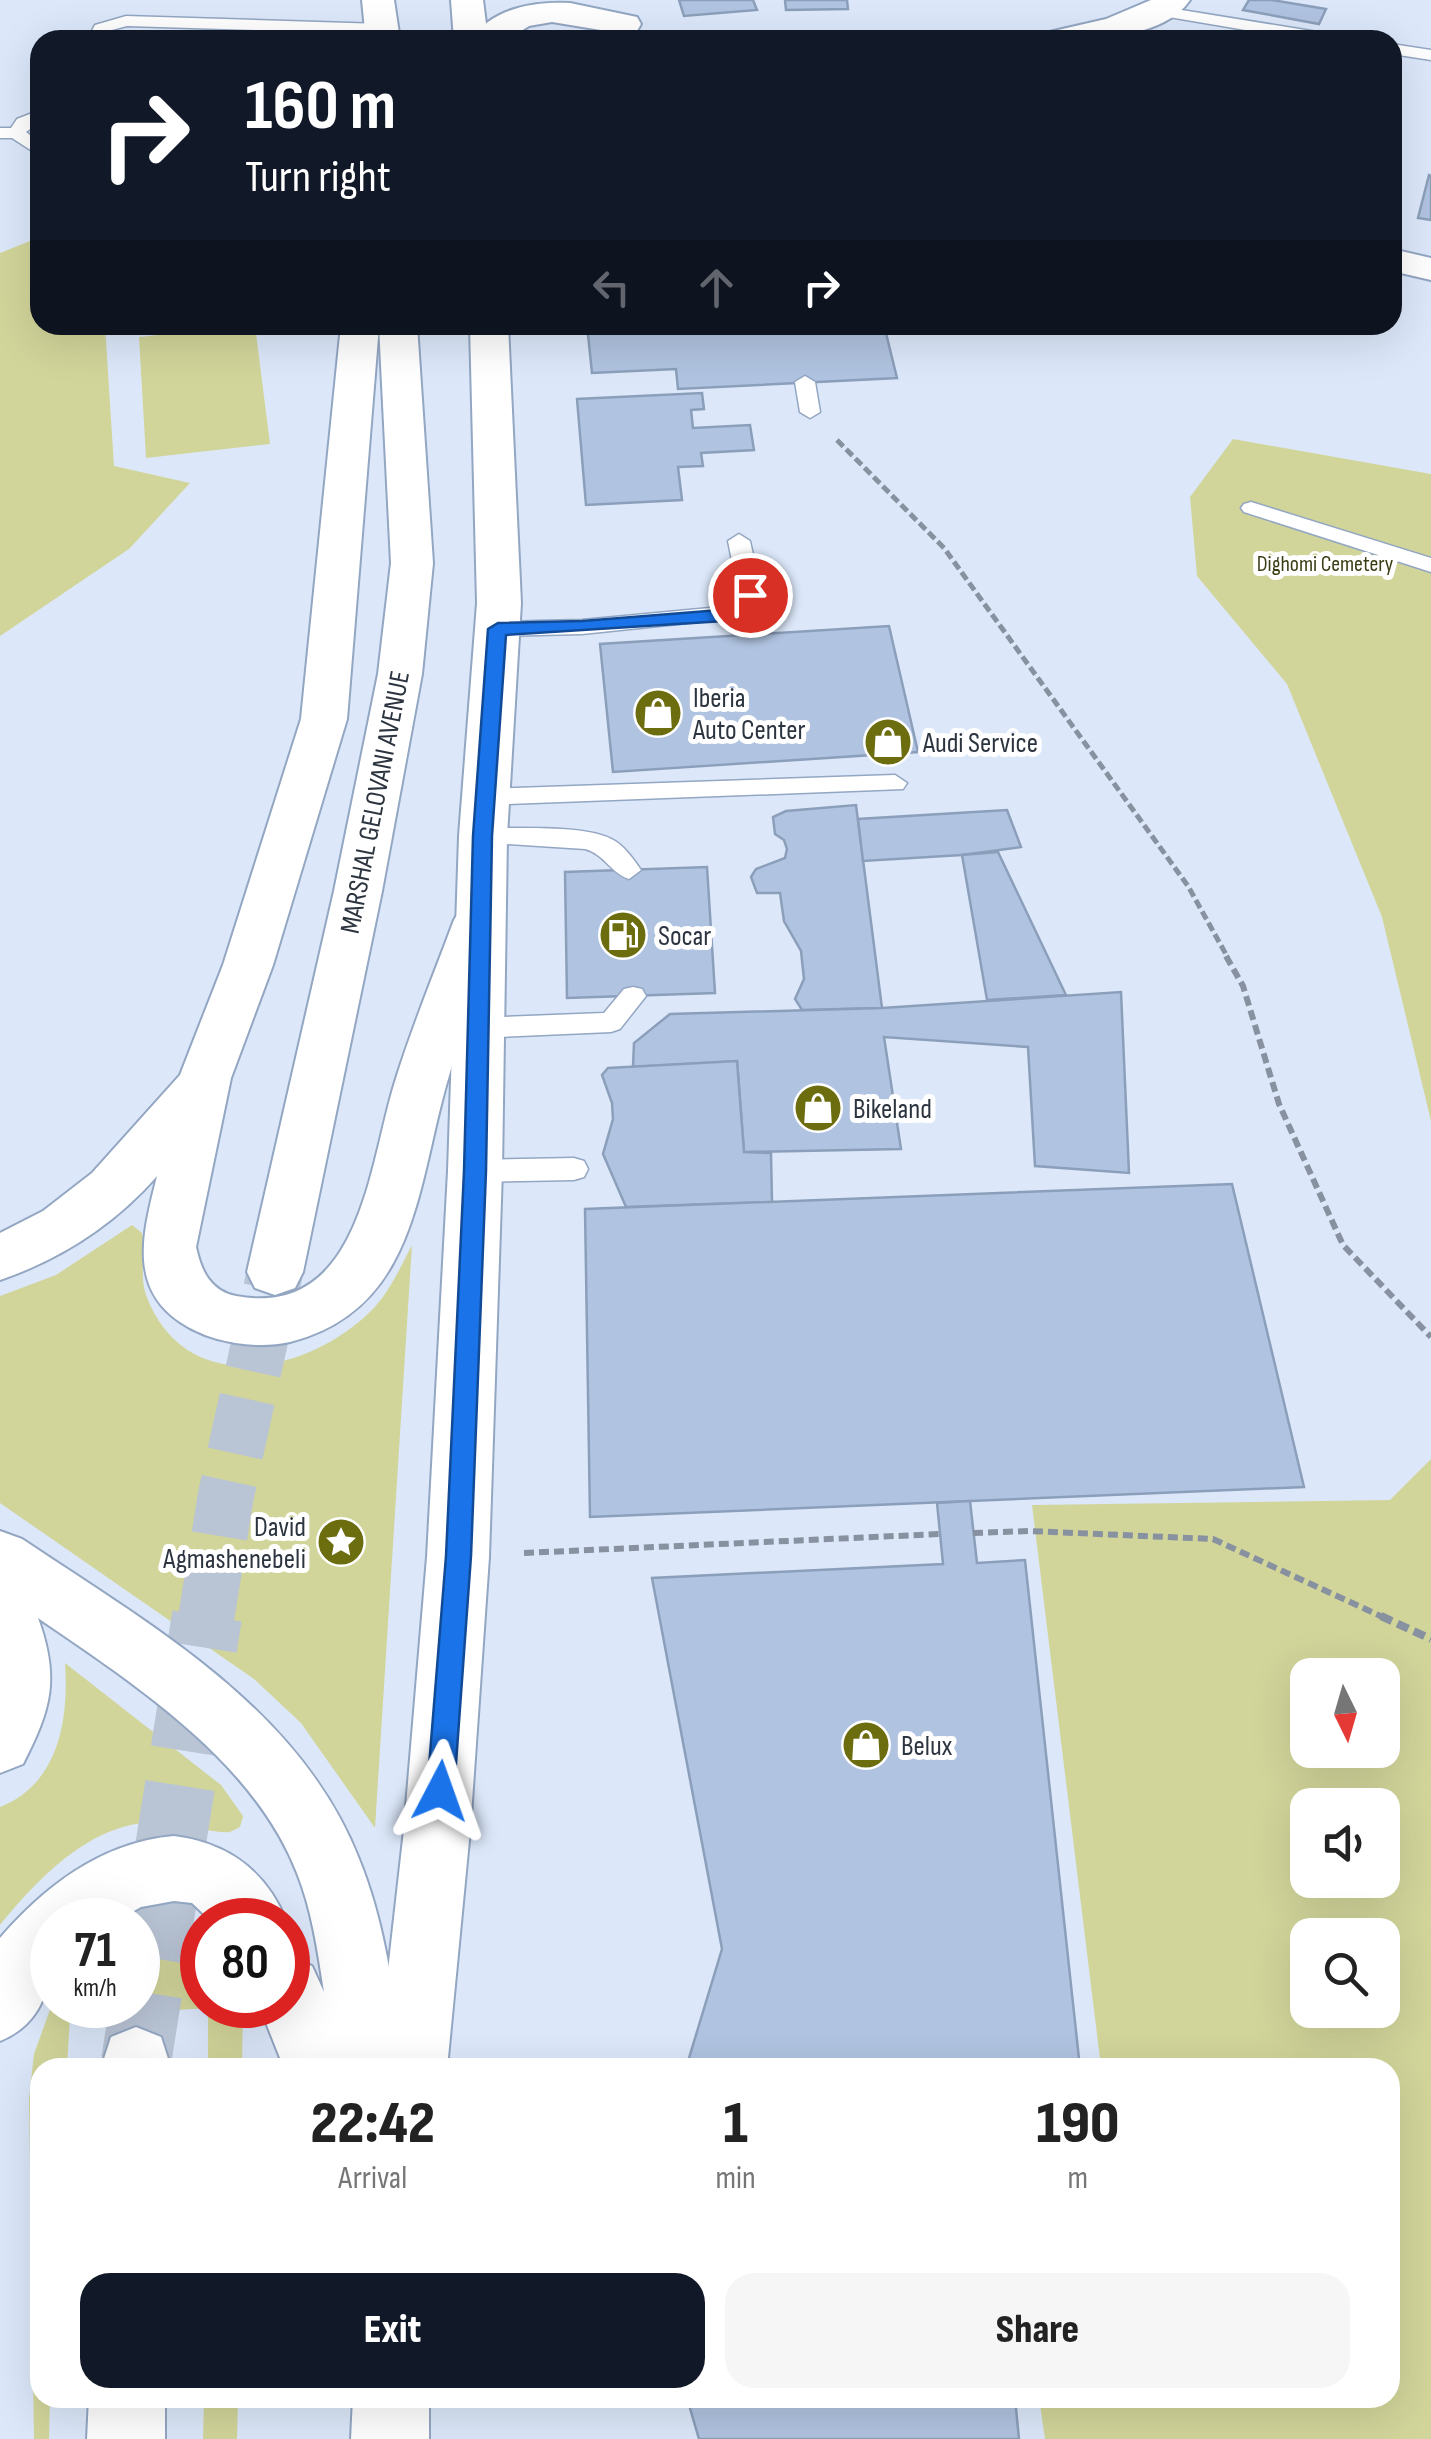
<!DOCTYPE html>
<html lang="en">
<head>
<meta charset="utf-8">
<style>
	body { margin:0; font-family:"Sofia Sans Condensed",sans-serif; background:#f6f6f6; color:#222; height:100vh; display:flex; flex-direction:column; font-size:38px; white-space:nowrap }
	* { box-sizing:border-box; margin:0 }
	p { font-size:32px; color:#767676 }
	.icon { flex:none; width:55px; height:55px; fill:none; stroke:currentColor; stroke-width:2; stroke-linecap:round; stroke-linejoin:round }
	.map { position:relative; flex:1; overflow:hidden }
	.side { position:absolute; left:30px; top:2058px; width:1370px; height:350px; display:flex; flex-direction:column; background:#fff; border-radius:30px; box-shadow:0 10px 40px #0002 }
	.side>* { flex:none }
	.top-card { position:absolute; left:30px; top:30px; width:1372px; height:305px; border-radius:30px; box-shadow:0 10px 40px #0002; background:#111827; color:#fff; overflow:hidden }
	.needle { width:65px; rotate:175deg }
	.buttons { position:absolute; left:1290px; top:1658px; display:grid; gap:20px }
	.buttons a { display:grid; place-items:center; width:110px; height:110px; border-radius:20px; background:#fff; box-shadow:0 10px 40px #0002; font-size:50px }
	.speed { position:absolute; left:30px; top:1898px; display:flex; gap:20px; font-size:50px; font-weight:700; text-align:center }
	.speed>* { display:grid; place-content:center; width:130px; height:130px; border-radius:50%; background:#fff; box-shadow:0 10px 40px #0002; line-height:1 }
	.speed small { font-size:25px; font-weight:400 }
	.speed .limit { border:15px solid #d22; background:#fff; color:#111 }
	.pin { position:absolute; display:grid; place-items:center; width:85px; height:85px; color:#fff; margin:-42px; border:5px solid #fff; border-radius:50%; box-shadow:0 2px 10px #0007 }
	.me { position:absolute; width:110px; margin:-55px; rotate:4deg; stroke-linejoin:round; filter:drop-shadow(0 0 8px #0008) }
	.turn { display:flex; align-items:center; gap:35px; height:210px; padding:0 50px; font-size:45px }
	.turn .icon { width:130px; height:130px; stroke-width:2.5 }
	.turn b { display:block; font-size:70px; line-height:85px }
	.lanes { display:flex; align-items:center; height:95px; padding:0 50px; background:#0003; justify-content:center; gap:50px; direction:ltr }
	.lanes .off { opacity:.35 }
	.eta { display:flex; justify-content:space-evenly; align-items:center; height:170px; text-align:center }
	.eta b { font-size:60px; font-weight:800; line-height:70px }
	.action { display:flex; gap:20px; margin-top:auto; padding:20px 50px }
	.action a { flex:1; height:115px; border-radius:30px; background:#111827; color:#fff; font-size:40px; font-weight:800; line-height:115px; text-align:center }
	.action a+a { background:#f6f6f6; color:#222 }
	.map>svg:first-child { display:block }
	.green { fill:#d2d59a; fill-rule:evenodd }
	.building { fill:#b0c3e0; stroke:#8c9fba; stroke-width:2.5 }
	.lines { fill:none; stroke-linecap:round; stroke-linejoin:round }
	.trunk-tunnel-far1 { stroke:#b9c4d5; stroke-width:56; stroke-dasharray:56 28; stroke-linecap:butt }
	.trunk-tunnel { stroke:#b9c4d5; stroke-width:70; stroke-dasharray:70 35; stroke-linecap:butt }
	.service-casing { stroke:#93a6c2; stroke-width:3 }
	.tertiary-casing { stroke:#93a6c2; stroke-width:4 }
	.secondary-casing { stroke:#93a6c2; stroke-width:4 }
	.primary-casing { stroke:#93a6c2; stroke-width:4 }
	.trunk-casing { stroke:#93a6c2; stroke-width:4 }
	.path-far2 { stroke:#87919f; stroke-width:5; stroke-dasharray:9 4; stroke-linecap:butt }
	.path-far1 { stroke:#87919f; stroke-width:6; stroke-dasharray:10 5; stroke-linecap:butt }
	.path { stroke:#87919f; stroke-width:8; stroke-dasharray:12 6; stroke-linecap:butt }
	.service { fill:#fff; fill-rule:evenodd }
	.tertiary { fill:#fff; fill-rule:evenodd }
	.secondary { fill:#fff; fill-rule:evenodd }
	.primary { fill:#fff; fill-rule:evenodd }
	.trunk { fill:#fff; fill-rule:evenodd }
	.route { fill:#1a73e8; stroke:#114b97; stroke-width:2.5 }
	.labels { text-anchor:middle; stroke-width:10; stroke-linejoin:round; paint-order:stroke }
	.far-park-label { font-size:22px; fill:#3c3d15; stroke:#fff }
	.poi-label { font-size:28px; fill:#2c343f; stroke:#fff; text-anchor:start }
	.street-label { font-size:28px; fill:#2c343f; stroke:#fff }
</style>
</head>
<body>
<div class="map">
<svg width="1431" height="2439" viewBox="0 0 1431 2439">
	<rect width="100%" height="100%" fill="#dce8fa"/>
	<g class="green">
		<path d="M40,237V325H105L114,466L190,483L129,549L0,636V253Z"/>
		<path d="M255,325L270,444L146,458L139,337Z"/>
		<path d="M1233,439L1431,474V1121L1382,917L1287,684L1197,576L1190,497Z"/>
		<path d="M132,1225L142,1233C146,1254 139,1274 146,1295C185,1400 307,1374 371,1311C389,1293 400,1268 412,1245L375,1828L301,1723L254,1679L0,1503V1296L56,1275Z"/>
		<path d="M1431,1459V2439H1045L1039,2398H1390V2068L1101,2067L1032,1505L1390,1500ZM1382,1675V1750H1308V1675ZM1382,1805V1880H1308V1805ZM1382,1935V2010H1308V1935Z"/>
		<path d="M65,1663L221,1785L243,1816L240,1827L230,1832C210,1834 189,1823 168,1822C96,1817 42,1874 0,1925V1807C59,1784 69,1719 65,1663Z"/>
		<path d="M188,1919L202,1926V2005H243L242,2067H208V2008L70,2017L67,2067L40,2068V2398H50L49,2439H34L29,2098L34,2054L52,2004L138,2005V1925Z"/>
		<path d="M204,2398H238L237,2439H203Z"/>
	</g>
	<g class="building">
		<path d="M679,0H753L757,10L684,16Z"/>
		<path d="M785,0H847L848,9L786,10Z"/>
		<path d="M1249,0H1272L1326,9L1319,24L1243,10Z"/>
		<path d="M1429,175L1431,176V220L1418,218Z"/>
		<path d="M587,325H884L897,378L678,389L676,369L592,373Z"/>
		<path d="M702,393L704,409L691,410L693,428L750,425L754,450L701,453L703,466L678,467L682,500L586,505L577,399Z"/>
		<path d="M889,626L918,752L613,772L600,644Z"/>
		<path d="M856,805L882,1008L802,1010L795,999L804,979L801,951L784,921L780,893H757L751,877L756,869L785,858L787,849L784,840L775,834L773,817L786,811Z"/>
		<path d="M1007,810L1021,847L962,855L863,861L858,819Z"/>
		<path d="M998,852L1066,995L987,1000L962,855Z"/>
		<path d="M707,867L715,993L567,998L565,872Z"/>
		<path d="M1121,992L1129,1173L1035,1166L1028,1047L884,1037L901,1149L744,1152L737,1061L633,1067L634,1043L670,1014L882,1008Z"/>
		<path d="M737,1061L744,1152L771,1153L772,1202L626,1207L603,1154L613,1119L612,1103L602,1075L608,1068Z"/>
		<path d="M1232,1184L1304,1487L590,1517L585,1209Z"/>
		<path d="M970,1501L977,1563L1025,1560L1080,2068H686L722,1949L652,1578L943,1564L937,1503Z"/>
		<path d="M687,2398H1015L1019,2439H699Z"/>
	</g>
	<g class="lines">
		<path class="trunk-tunnel-far1" d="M206,1619L226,1495L275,1272"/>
		<path class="trunk-tunnel" d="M136,2062L207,1616"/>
		<g class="service-casing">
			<g id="service">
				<path d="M1157,6L1336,35L1344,40H1305L1151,14L1149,11Z"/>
				<path d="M126,16L382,24L390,29L382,34L127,26L108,31L103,40H87L95,25Z"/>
				<path d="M1392,44L1431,50V60L1392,54Z"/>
				<path d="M40,110V122L26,132L40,143V156L12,138H0V128H11L17,119Z"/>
				<path d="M805,376L815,382L820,412L810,418L800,412L795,382Z"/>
				<path d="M1251,502L1431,558V572L1244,512L1241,508L1244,504Z"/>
				<path d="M739,534L750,541C755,568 770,598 745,617L582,634L497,636L486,629L497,622L582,620L731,606L739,595L728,541Z"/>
				<path d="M895,775L907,783L903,789L485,805L473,797L485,789Z"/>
				<path d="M483,828C515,829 589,824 615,841C625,847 635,861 641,870L629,879C611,873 604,854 585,849L475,842L471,836L475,830Z"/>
				<path d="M633,987L642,989L646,996L620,1029L611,1032L476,1038L467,1035L463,1028L467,1021L476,1018L604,1013L624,989Z"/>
				<path d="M574,1158L584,1161L588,1169L584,1177L574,1180L475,1182L465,1179L461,1171L465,1163L475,1160Z"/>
			</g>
		</g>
		<g class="tertiary-casing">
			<path id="tertiary" d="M1392,249L1431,258V280L1392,271Z"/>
		</g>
		<g class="secondary-casing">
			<g id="secondary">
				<path d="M1151,0H1190C1162,41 1084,40 1040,40L1045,33L1106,19Z"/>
				<path d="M570,3L637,17L641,24L637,31L625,34L552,22L529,26L507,40H470C493,8 534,1 570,3Z"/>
			</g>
		</g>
		<g class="primary-casing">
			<g id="primary">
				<path d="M341,325H379L347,719L273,965L231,1078L196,1247C201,1270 210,1291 236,1296C360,1319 369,1166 394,1085C411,1029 434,974 454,920L462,907L479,902L496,907L504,920C484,975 462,1029 446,1086C417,1189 415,1310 290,1342C255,1350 209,1342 180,1322C126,1286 145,1226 157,1176C114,1225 61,1259 0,1280V1233L43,1211L92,1173L180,1075L223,965L301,719Z"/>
				<path d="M0,1531L22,1539C150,1625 300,1708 359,1859C386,1925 394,1997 404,2068H284L259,2005H288V1956L312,1966L324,1992C318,1953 312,1910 297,1873C253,1760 134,1684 38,1618C60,1679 51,1709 23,1764L0,1773Z"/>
				<path d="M174,1836C228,1843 265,1870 286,1920H210L192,1903L174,1901L141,1907L118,1920H52C52,1970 53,2019 0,2041V1938C45,1886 102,1842 174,1836Z"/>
			</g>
		</g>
		<g class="trunk-casing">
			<g id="trunk">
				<path d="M362,0H394L400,40H366Z"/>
				<path d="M451,0H483L488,40H454Z"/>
				<path d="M379,325H417L433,563L422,674L382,891L303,1272L295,1288L275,1295L255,1288L247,1272L334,891L378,674L391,563Z"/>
				<path d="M470,325H508L521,603L507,836L502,1171L489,1557L470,1830L447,2068H377L404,1830L427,1557L448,1171L459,836L477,603Z"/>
				<path d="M136,2027L161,2037L171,2068H101L111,2037Z"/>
				<path d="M89,2398H165V2439H87Z"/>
				<path d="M353,2398H429V2439H351Z"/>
			</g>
		</g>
		<path class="path-far2" d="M837,440L944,548L1188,886L1228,958"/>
		<g class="path-far1">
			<path d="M1226,956L1243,986L1279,1104L1343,1245L1431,1337"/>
			<path d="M973,1533L1029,1531L1213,1539L1387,1619"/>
			<path d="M524,1553L940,1534"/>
		</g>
		<path class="path" d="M1381,1616L1431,1639"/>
		<use href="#service" class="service"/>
		<use href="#tertiary" class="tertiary"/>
		<use href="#secondary" class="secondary"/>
		<use href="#primary" class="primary"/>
		<use href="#trunk" class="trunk"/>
	</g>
	<path class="route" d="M750,589L759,595L754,608L724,621L506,635L492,836L486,1171L471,1556L454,1791L450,1800L440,1804L431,1800L427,1791L446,1556L464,1171L473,836L488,629L498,623L582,621L720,610L740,601L744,591Z"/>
	<defs>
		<g id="shop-disc" transform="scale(2.5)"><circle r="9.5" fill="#6c6d0f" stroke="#fff"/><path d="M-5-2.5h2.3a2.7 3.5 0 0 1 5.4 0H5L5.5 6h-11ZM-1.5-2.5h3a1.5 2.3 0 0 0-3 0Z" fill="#fff"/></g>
		<g id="fuel-disc" transform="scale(2.5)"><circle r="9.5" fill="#6c6d0f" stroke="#fff"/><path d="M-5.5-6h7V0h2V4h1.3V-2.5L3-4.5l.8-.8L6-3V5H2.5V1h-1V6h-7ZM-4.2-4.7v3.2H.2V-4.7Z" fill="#fff"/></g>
		<g id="sight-disc" transform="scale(2.5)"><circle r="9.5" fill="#6c6d0f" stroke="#fff"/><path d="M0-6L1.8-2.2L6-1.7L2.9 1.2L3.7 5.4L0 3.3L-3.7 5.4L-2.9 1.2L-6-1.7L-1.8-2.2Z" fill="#fff"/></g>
	</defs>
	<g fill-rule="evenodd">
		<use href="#shop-disc" x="658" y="713"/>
		<use href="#shop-disc" x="888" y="742"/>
		<use href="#fuel-disc" x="623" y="935"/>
		<use href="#shop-disc" x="818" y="1108"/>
		<use href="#sight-disc" x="341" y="1542"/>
		<use href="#shop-disc" x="866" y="1745"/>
	</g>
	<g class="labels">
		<g class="far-park-label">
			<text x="1325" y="571">Dighomi Cemetery</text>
		</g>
		<g class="poi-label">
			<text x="693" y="707">Iberia<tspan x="693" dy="32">Auto Center</tspan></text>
			<text x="923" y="752">Audi Service</text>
			<text x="658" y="945">Socar</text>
			<text x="853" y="1118">Bikeland</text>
			<text x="306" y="1536" text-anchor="end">David<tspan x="306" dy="32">Agmashenebeli</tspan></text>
			<text x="901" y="1755">Belux</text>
		</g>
		<g class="street-label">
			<text transform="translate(374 802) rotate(-79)" y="10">MARSHAL GELOVANI AVENUE</text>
		</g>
	</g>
</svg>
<div class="buttons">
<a><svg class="needle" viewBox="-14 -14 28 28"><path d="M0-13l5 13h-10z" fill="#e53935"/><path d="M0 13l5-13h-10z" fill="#767676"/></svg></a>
<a><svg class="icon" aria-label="sound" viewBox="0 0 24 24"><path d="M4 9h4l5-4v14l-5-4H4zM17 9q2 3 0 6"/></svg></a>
<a><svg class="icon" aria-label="search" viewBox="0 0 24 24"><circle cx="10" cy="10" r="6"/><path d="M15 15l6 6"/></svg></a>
</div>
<div class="speed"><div>71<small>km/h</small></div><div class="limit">80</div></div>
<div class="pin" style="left:750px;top:595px;background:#d93025"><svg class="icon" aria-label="arrive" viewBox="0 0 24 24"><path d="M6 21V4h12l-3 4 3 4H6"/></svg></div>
<svg class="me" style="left:440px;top:1791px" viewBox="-20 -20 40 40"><path d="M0-17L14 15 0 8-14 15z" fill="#1a73e8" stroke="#fff" stroke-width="4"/></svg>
<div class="top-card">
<div class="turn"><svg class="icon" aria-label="right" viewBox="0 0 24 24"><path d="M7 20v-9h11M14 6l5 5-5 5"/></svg><div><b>160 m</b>Turn right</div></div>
<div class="lanes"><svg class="icon off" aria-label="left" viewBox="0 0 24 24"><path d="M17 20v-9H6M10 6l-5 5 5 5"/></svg><svg class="icon off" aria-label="ahead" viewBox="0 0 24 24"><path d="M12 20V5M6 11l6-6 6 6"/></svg><svg class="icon" aria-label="right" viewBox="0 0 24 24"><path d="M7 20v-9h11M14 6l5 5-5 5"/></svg></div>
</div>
<section class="side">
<div class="eta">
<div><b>22:42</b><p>Arrival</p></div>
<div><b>1</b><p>min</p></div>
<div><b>190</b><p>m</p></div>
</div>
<div class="action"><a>Exit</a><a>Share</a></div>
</section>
</div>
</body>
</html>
